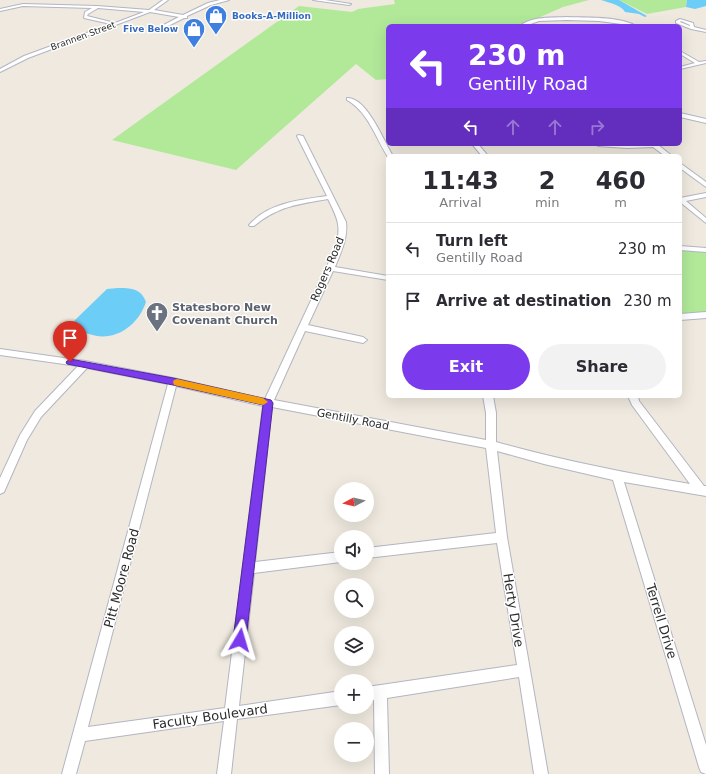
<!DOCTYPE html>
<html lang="en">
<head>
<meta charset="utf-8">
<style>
	body { margin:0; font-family:"DejaVu Sans",sans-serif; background:#f2f2f3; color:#2b2b33; height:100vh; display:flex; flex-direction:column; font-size:15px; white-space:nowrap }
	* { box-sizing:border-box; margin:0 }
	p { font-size:13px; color:#7c7c81 }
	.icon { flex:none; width:22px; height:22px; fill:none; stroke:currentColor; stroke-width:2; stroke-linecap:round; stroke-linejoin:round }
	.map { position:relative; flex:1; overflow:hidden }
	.sheet { position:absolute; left:386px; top:154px; width:296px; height:244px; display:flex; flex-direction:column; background:#fff; border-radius:6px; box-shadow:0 4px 16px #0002 }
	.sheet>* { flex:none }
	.banner { position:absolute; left:386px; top:24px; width:296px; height:122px; border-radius:6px; box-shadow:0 4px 16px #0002; background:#7c3aed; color:#fff; overflow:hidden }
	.needle { width:26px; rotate:263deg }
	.controls { position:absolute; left:334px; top:482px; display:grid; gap:8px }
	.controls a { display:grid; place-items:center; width:40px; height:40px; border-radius:50%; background:#fff; box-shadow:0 4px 16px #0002; font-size:20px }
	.pin { position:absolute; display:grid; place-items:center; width:34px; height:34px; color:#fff; margin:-41px -17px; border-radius:50% 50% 50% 0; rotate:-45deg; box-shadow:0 0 4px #0007 }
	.pin .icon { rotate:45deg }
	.me { position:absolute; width:44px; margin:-22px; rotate:7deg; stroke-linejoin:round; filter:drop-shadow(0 0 3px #0008) }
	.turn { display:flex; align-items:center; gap:14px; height:84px; padding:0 16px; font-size:18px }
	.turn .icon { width:52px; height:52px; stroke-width:2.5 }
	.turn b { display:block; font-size:28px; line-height:34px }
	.lanes { display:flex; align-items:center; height:38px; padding:0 16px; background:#0003; justify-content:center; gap:20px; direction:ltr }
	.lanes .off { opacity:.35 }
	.eta { display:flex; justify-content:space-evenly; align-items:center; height:68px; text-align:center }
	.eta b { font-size:24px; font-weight:600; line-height:28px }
	.cta { display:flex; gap:8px; margin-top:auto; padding:8px 16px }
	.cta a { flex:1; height:46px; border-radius:24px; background:#7c3aed; color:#fff; font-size:16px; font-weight:600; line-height:46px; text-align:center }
	.cta a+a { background:#f2f2f3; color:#2b2b33 }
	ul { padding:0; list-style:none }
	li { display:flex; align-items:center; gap:12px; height:52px; padding:0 16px; border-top:1px solid #e1e1e2 }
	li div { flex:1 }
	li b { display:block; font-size:15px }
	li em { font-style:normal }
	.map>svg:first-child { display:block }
	.green { fill:#b1e999 }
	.water { fill:#6ccdf7 }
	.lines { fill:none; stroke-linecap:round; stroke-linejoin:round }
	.minor-casing { stroke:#b3b5c1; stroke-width:2 }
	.minor { fill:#fff; fill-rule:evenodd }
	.route { fill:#7c3aed; stroke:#51269a }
	.slow { fill:#f59e0b }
	.labels { text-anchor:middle; stroke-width:3; stroke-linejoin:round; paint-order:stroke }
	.far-shop-label { font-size:9px; font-weight:bold; fill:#366cbe; stroke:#fff; text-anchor:start }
	.far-street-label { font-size:9px; fill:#2d2d2d; stroke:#fff }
	.street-label { font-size:11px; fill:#2d2d2d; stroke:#fff }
	.worship-label { font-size:11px; font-weight:bold; fill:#5b616d; stroke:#fff; text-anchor:start }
	.near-street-label { font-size:13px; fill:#2d2d2d; stroke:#fff }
</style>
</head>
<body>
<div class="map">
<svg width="706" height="774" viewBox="0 0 706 774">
	<rect width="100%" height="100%" fill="#efe9df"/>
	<g class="green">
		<path d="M394,0H589L563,7L529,22L512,26H388V79L376,80L356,64L236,170L112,140L299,6L352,12L358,9L395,4Z"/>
		<path d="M619,0H687L686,7L647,14Z"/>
		<path d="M680,250L706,252V313L680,314Z"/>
	</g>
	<g class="water">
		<path d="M601,0H619L647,16L645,17L639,14L625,12C621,5 610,3 601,0Z"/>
		<path d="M687,0H706V6L695,9L686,7Z"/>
		<path d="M118,288C130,288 141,288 146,302C138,326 114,343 89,334C82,332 78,332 72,327L75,320L107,289Z"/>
	</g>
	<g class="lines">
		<g class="minor-casing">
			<g id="minor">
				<path d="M163,0H168L154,10L183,15L208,3L220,0H229L211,5L187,16V18H184L158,31L156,29L179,17L150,12L28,58L0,72V69L24,56L111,24L84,18L85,12L92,8L23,6L0,11V9L23,4L97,6L149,10ZM98,8L144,12L115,23L87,16L88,14Z"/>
				<path d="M313,0H325L351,4L349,5Z"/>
				<path d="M567,17C586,18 619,16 636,26L599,21L567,20L539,21L525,26H520C532,16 551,18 567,17Z"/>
				<path d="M680,19L693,23L694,27L706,30V32L691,29L676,23V21ZM681,21L690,25V26L680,22Z"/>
				<path d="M680,51L699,62L706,61V63L680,69V67L695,63L680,54Z"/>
				<path d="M347,98C367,97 384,142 393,156H388V157C375,137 369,113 347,100Z"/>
				<path d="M680,113L706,119V123L680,117Z"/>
				<path d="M298,135L303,136L346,222C348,238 341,252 335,267L388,276V280L333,271L308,325L363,337L367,340L363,343L305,331L274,400L486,440V413L483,396H493L496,413V442C560,460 625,473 690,484L632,405L628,396H638L639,401L704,486H706V496L624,482L706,745V774L701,772L699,767L613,480L544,464L497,451L507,537L548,774H534L519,677L387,698L389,774H375L374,700L367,701V687L517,665L497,543L367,558V548L496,533L486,448L272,407L255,562L341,552V562L254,573L239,706L341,691V705L237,719L231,774H217L224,721L85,741L76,774H62L168,384L87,368L41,417L27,440L4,492L0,494V478L20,435L35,411L78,366L0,355V349L85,361L173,378L265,399L335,249C342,227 338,219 328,199C299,204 278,206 254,226H250L249,225C268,203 299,200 327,196L297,136ZM176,386L263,406L225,708L88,727Z"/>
				<path d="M472,144H478L488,156H482Z"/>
				<path d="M595,144H657L672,156H665L653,147L627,148L598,146Z"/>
				<path d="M680,163L706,182V187L680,168Z"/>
				<path d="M706,193V197L686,201L706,218V223L680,202V198Z"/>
				<path d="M680,246L706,248V252L680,250Z"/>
				<path d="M706,312V318L680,320V314Z"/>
			</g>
		</g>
		<use href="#minor" class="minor"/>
	</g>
	<path class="route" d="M70,359L173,378L271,400L273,403L246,640L244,645L240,646L235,645L233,640L263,405L173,385L67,364L66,362Z"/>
	<path class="slow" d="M177,379L263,398L268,402L263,405L174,385L173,382L174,380Z"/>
	<defs>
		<g id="shop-pin" transform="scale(1.15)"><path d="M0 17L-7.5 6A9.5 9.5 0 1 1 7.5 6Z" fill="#3f7fe0" stroke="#fff"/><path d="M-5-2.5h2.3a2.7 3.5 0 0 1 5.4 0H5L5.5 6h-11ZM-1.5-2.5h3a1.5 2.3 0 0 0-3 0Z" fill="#fff"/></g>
		<g id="church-pin" transform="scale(1.15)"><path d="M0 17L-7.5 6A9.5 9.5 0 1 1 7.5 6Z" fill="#6b7280" stroke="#fff"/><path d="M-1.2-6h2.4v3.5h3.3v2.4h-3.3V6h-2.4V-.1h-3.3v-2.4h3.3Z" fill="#fff"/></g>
	</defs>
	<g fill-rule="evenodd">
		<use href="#shop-pin" x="216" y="16"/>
		<use href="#shop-pin" x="194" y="29"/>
		<use href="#church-pin" x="157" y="313"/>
	</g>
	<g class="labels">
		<g class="far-shop-label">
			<text x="232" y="19">Books-A-Million</text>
			<text x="178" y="32" text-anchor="end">Five Below</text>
		</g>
		<g class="far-street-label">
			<text transform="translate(83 36) rotate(-20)" y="3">Brannen Street</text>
		</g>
		<g class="street-label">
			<text transform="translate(327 269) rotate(-67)" y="4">Rogers Road</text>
			<text transform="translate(353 419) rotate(11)" y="4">Gentilly Road</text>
		</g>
		<g class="worship-label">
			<text x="172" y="311">Statesboro New<tspan x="172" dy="13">Covenant Church</tspan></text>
		</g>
		<g class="near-street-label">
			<text transform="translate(121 578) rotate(-75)" y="5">Pitt Moore Road</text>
			<text transform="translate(514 610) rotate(81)" y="5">Herty Drive</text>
			<text transform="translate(662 621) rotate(73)" y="5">Terrell Drive</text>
			<text transform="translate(210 716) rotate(-8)" y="5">Faculty Boulevard</text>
		</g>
	</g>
</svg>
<div class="controls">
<a><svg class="needle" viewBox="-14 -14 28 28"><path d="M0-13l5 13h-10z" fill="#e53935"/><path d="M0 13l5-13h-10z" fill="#7c7c81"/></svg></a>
<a><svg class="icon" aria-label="sound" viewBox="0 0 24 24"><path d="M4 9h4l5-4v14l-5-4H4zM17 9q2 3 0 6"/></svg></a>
<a><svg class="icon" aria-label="search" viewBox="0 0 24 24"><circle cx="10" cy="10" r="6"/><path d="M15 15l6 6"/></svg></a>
<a><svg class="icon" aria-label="layers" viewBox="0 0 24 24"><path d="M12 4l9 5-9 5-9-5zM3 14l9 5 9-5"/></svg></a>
<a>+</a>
<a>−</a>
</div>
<div class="pin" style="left:70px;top:362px;background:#d93025"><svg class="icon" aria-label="arrive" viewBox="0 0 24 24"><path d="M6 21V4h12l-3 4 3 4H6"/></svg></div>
<svg class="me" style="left:240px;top:640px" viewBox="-20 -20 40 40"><path d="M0-17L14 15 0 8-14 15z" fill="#7c3aed" stroke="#fff" stroke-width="4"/></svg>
<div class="banner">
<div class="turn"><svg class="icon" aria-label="left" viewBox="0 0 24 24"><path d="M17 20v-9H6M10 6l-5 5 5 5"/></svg><div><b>230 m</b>Gentilly Road</div></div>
<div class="lanes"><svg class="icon" aria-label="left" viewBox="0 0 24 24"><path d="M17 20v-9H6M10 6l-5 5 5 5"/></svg><svg class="icon off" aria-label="ahead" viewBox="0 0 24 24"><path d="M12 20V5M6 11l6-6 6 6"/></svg><svg class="icon off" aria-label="ahead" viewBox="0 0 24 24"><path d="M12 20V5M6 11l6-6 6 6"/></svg><svg class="icon off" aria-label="right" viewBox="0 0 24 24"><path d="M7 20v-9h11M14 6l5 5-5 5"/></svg></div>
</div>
<section class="sheet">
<div class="eta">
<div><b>11:43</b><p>Arrival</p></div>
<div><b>2</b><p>min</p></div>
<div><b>460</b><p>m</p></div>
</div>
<ul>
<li><svg class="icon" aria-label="left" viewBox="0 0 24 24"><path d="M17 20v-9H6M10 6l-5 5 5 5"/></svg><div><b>Turn left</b><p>Gentilly Road</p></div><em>230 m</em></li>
<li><svg class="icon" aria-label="arrive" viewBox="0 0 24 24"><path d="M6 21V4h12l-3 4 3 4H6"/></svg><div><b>Arrive at destination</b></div><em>230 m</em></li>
</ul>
<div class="cta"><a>Exit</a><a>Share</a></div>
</section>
</div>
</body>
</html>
